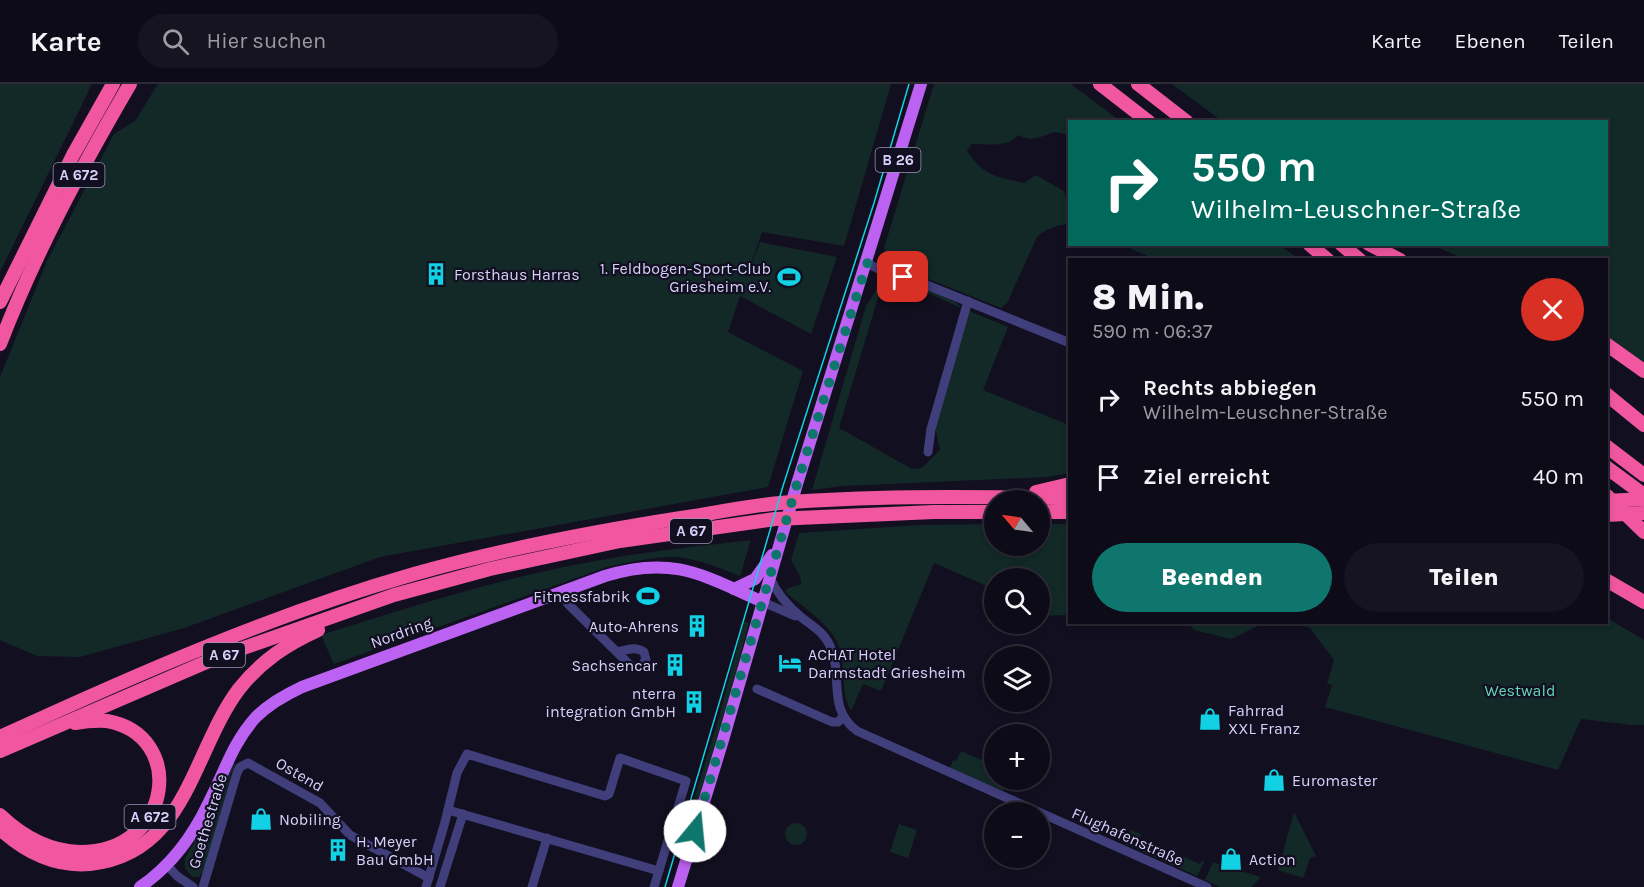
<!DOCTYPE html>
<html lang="de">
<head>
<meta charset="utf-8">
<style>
	body { margin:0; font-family:Karla,sans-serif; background:#171421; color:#f1f3f6; height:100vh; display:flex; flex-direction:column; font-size:22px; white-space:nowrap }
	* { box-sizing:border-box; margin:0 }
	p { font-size:20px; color:#9b9ba2 }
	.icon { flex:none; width:33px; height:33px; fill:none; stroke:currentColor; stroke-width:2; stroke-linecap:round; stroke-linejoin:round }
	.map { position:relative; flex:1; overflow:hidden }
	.drawer { position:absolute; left:1068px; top:174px; width:540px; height:366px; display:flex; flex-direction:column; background:#0e0b18; border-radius:0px; box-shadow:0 3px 9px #0003,0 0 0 2px #2e2b37 }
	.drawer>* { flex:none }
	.guide { position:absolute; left:1068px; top:36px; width:540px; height:126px; border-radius:0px; box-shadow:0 3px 9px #0003,0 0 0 2px #2e2b37; background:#00695c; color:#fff; overflow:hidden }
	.needle { width:39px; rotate:299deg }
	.controls { position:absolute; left:984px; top:406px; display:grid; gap:12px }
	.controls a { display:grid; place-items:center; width:66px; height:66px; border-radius:50%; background:#0e0b18; box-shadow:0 3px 9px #0003,0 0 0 2px #2e2b37; font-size:30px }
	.pin { position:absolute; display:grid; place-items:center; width:51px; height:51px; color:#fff; margin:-26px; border-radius:12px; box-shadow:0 3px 9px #0006 }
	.me { position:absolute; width:66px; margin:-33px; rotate:17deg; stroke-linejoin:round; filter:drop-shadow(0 0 4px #0008) }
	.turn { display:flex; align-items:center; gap:21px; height:126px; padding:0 24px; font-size:27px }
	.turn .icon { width:78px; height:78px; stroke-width:2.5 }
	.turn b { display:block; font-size:42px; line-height:51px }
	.round { display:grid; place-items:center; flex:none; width:63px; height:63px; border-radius:32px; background:#171421 }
	.head { display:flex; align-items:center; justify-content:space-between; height:102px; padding:0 24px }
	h1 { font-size:36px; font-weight:800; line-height:45px }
	.cta { display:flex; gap:12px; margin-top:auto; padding:12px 24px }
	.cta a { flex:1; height:69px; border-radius:36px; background:#0f766e; color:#fff; font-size:24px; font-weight:800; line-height:69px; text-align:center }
	.cta a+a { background:#171421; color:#f1f3f6 }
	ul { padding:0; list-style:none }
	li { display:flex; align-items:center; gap:18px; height:78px; padding:0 24px }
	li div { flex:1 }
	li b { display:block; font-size:22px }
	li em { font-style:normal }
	header { display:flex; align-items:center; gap:36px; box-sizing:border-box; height:84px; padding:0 30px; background:#0e0b18; border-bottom:2px solid #2e2b37 }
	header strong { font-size:28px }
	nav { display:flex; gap:33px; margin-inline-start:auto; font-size:21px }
	.search { width:420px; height:54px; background:#171421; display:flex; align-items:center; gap:15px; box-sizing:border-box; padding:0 21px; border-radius:33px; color:#9b9ba2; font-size:22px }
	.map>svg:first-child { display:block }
	.green { fill:#122928 }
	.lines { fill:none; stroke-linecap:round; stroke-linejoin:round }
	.minor { stroke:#403e7b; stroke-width:9 }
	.major { stroke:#bb62f2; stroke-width:12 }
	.highway { stroke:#f157a1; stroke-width:14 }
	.tram { stroke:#13d1e5; stroke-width:1.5 }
	.route { stroke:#0f766e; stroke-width:10; stroke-dasharray:0 18 }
	.labels { text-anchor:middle; stroke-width:4.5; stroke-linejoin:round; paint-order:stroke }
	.shield { fill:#120f20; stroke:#9b97b9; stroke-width:1.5 }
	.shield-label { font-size:15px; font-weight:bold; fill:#d6d1fb }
	.poi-label { font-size:16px; fill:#d6d1fb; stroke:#120f20; text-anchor:start }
	.street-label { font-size:16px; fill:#d6d1fb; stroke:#120f20 }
	.park-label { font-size:16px; fill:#64d5b8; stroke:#120f20 }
</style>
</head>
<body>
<header>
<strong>Karte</strong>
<div class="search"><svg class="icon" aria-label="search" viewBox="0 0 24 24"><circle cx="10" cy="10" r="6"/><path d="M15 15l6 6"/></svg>Hier suchen</div>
<nav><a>Karte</a><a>Ebenen</a><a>Teilen</a></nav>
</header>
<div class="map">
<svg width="1644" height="803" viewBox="0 0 1644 803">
	<rect width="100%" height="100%" fill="#120f20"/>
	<g class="green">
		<path d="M0,0H92L0,188Z"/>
		<path d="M158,0H891L844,162L762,148L744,200L760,158L837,173L811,250L740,212L728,248L803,287L768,403L380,473L184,544L80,573L37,572L0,556V293L47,177L114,50L135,37Z"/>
		<path d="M934,0H1071L1120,37L1070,38L1069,51L1055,48C1041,52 1033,59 1018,51C1007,64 988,60 972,60L967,67C985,93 995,92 1024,99L1036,91L1064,107L1067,117L1069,118V140C1055,142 1047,144 1037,153L1007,219L1001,224L888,179L884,164Z"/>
		<path d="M1172,0H1644V279L1607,255L1606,176L1464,175L1433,161L1606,160V38L1222,37Z"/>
		<path d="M1130,161H1279L1299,175H1155L1131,165Z"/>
		<path d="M880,196C898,198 952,207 961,224C936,213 907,195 880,207L839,344L912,385L922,384L940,366L935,343L969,227L1008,243L983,306L1069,341V389L1048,393L843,402L812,406L866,222L875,208Z"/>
		<path d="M994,440V462H1040V440H1069V531L1040,532V495H994V505L934,479L881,607L863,600L851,627C842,611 844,590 842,573C838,544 805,525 785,508L788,504L801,500L800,492L791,476L799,449L921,441Z"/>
		<path d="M751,456L740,492C720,484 699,475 677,473C654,472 630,478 607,483L334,580L321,551C413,522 506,492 601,476C650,467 701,462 751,456Z"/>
		<path d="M1607,508L1610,510L1609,535L1644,556V641H1632L1581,635L1558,686L1325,623L1332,601L1327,600L1334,576L1310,544L1293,539L1606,538Z"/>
		<path d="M744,537L749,539L731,607L690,743L686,742L719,633Z"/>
		<path d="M1184,539H1264L1231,555L1194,546L1190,541Z"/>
		<path d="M961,667L994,681V696H1007L1003,707L950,684L953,676L956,677Z"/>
		<path d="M233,678L236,681L231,690L205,785L199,793H192L185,784V774L210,731Z"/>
		<path d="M1294,728L1316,772L1310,774L1303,794L1278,786Z"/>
		<circle cx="796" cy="750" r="11"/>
		<path d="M899,740L917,746L908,774L890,768Z"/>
		<path d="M1131,746L1141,750L1138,756L1147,760L1149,758L1200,780L1203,776L1204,778L1197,792L1125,760Z"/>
		<path d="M1213,778L1218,780L1261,793L1251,803H1220L1205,796Z"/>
	</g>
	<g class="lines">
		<g class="minor">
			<path d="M867,179L886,189L912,195L1070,259"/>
			<path d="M928,368L931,345L968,217"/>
			<path d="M770,494C777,510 788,522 801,533C812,542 824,548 830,562C844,592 826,624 857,647L1207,803"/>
			<path d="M563,508L568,520L632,583L639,584L646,576L644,568C635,562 627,566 617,568"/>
			<path d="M763,518L795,532"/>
			<path d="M757,605L832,638H838L843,633"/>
			<path d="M448,726L659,787"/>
			<path d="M167,781L177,792L193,803"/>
			<path d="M203,803L237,689L240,683L248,679L320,719L350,751L429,794"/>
			<path d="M426,803L445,738L457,689L467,670L605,712L609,710L620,674L686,697L654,803"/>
			<path d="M440,803L463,730"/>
			<path d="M532,803L547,754"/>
		</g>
		<g class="major">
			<path d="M734,505L755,495L772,471"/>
			<path d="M140,803C171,782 193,752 209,718C224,689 233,658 256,633C269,620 285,611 302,603L605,492C672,471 703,491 763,518"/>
			<path d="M678,803L723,656L797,400L921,0"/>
		</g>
		<g class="highway">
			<path d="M1100,0L1149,38"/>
			<path d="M1138,0L1187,38"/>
			<path d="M1309,160L1328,176"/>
			<path d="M1341,160L1360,176"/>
			<path d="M1369,160L1400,176"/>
			<path d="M0,218L73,71L113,0"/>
			<path d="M0,260C35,169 81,84 130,0"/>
			<path d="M1606,260L1644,287"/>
			<path d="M1606,310L1644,341"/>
			<path d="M1606,362L1644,391"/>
			<path d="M1606,383L1644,411"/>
			<path d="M1036,408L1070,400"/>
			<path d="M1606,411L1644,448"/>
			<path d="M1607,417L1644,415"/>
			<path d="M1040,428H1070"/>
			<path d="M1606,431L1644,429"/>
			<path d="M1606,496L1644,518"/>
			<path d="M0,653C135,591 271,531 414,490C502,465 591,448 681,434C714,429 747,422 780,419C876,411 974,413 1070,414"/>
			<path d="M0,667L218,573L394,511L490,485L620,457L775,435L934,428H994"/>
			<path d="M0,731C23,753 48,767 80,768C173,768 187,651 107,637C96,636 86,637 75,639"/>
			<path d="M0,745C25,768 56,783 90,780C187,770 192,667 239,605C261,577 287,560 318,546"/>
		</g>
		<path class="tram" d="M665,803L783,402L874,119L909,0"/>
	</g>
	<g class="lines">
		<path class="route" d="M695,747L797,400L867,179L885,189L903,193"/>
	</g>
	<defs>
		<g id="building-bare" transform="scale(1.8)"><path d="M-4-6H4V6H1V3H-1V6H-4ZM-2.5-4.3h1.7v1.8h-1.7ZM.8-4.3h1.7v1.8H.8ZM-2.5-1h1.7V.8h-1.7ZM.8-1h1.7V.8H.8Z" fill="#13d1e5" stroke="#120f20" stroke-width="2.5" paint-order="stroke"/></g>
		<g id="stadium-bare" transform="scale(1.8)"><path d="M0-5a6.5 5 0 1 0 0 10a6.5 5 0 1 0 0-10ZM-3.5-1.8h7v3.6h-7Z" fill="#13d1e5" stroke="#120f20" stroke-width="2.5" paint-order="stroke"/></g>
		<g id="hotel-bare" transform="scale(1.8)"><path d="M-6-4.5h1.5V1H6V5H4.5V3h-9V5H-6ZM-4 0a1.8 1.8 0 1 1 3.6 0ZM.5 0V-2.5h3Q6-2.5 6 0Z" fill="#13d1e5" stroke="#120f20" stroke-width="2.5" paint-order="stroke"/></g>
		<g id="shop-bare" transform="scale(1.8)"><path d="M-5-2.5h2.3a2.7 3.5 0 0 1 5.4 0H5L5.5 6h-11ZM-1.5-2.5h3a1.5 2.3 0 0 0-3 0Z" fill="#13d1e5" stroke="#120f20" stroke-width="2.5" paint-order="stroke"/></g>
	</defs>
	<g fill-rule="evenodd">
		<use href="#building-bare" x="436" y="190"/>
		<use href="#stadium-bare" x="789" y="193"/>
		<use href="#stadium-bare" x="648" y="512"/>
		<use href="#building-bare" x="697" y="542"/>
		<use href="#hotel-bare" x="790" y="579"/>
		<use href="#building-bare" x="675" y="581"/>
		<use href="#building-bare" x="694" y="618"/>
		<use href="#shop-bare" x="1210" y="635"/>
		<use href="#shop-bare" x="1274" y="696"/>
		<use href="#shop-bare" x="261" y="735"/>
		<use href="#building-bare" x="338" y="766"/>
		<use href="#shop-bare" x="1231" y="775"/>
	</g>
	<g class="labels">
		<g class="shield">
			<rect x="875.5" y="64" width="45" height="24" rx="4.5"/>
			<rect x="53.5" y="79" width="51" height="24" rx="4.5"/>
			<rect x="670" y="435" width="42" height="24" rx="4.5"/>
			<rect x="203" y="559" width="42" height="24" rx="4.5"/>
			<rect x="124.5" y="721" width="51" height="24" rx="4.5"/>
		</g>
		<g class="shield-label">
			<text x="898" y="81">B 26</text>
			<text x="79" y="96">A 672</text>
			<text x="691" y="452">A 67</text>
			<text x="224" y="576">A 67</text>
			<text x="150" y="738">A 672</text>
		</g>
		<g class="poi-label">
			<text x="771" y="190" text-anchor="end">1. Feldbogen-Sport-Club<tspan x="771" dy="18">Griesheim e.V.</tspan></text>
			<text x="454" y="196">Forsthaus Harras</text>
			<text x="630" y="518" text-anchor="end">Fitnessfabrik</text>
			<text x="679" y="548" text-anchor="end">Auto-Ahrens</text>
			<text x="808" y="576">ACHAT Hotel<tspan x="808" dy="18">Darmstadt Griesheim</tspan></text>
			<text x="657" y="587" text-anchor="end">Sachsencar</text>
			<text x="676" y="615" text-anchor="end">nterra<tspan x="676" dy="18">integration GmbH</tspan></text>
			<text x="1228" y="632">Fahrrad<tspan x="1228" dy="18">XXL Franz</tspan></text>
			<text x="1292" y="702">Euromaster</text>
			<text x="279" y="741">Nobiling</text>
			<text x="356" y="763">H. Meyer<tspan x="356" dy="18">Bau GmbH</tspan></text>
			<text x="1249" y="781">Action</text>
		</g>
		<g class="street-label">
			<text transform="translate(401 548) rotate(-20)" y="6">Nordring</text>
			<text transform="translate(300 690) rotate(30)" y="6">Ostend</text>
			<text transform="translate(207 737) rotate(-73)" y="6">Goethestraße</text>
			<text transform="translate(1128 752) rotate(24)" y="6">Flughafenstraße</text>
		</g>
		<g class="park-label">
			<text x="1520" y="612">Westwald</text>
		</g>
	</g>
</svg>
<div class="controls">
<a><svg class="needle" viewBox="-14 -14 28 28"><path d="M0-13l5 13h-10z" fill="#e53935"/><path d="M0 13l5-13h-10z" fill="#9b9ba2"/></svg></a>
<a><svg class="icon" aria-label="search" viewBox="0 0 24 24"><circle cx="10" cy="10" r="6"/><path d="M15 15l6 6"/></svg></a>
<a><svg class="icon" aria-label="layers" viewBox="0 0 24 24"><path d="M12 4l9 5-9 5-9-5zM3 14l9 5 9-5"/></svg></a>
<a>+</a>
<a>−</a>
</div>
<div class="pin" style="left:903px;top:193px;background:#d93025"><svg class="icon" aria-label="arrive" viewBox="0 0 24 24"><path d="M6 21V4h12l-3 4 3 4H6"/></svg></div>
<svg class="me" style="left:695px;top:747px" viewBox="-20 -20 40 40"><circle r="19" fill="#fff"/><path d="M0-13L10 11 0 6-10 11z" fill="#0f766e"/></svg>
<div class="guide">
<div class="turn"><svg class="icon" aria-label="right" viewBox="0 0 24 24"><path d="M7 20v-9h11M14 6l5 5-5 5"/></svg><div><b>550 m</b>Wilhelm-Leuschner-Straße</div></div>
</div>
<section class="drawer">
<div class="head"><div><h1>8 Min.</h1><p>590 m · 06:37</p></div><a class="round" style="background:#d93025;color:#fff"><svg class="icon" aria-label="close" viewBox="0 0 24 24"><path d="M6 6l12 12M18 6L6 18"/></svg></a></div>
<ul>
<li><svg class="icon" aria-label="right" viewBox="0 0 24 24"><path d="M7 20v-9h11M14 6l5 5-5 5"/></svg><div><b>Rechts abbiegen</b><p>Wilhelm-Leuschner-Straße</p></div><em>550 m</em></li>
<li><svg class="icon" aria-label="arrive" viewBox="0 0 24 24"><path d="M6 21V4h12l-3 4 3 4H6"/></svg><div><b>Ziel erreicht</b></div><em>40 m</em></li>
</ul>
<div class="cta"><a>Beenden</a><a>Teilen</a></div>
</section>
</div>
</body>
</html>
